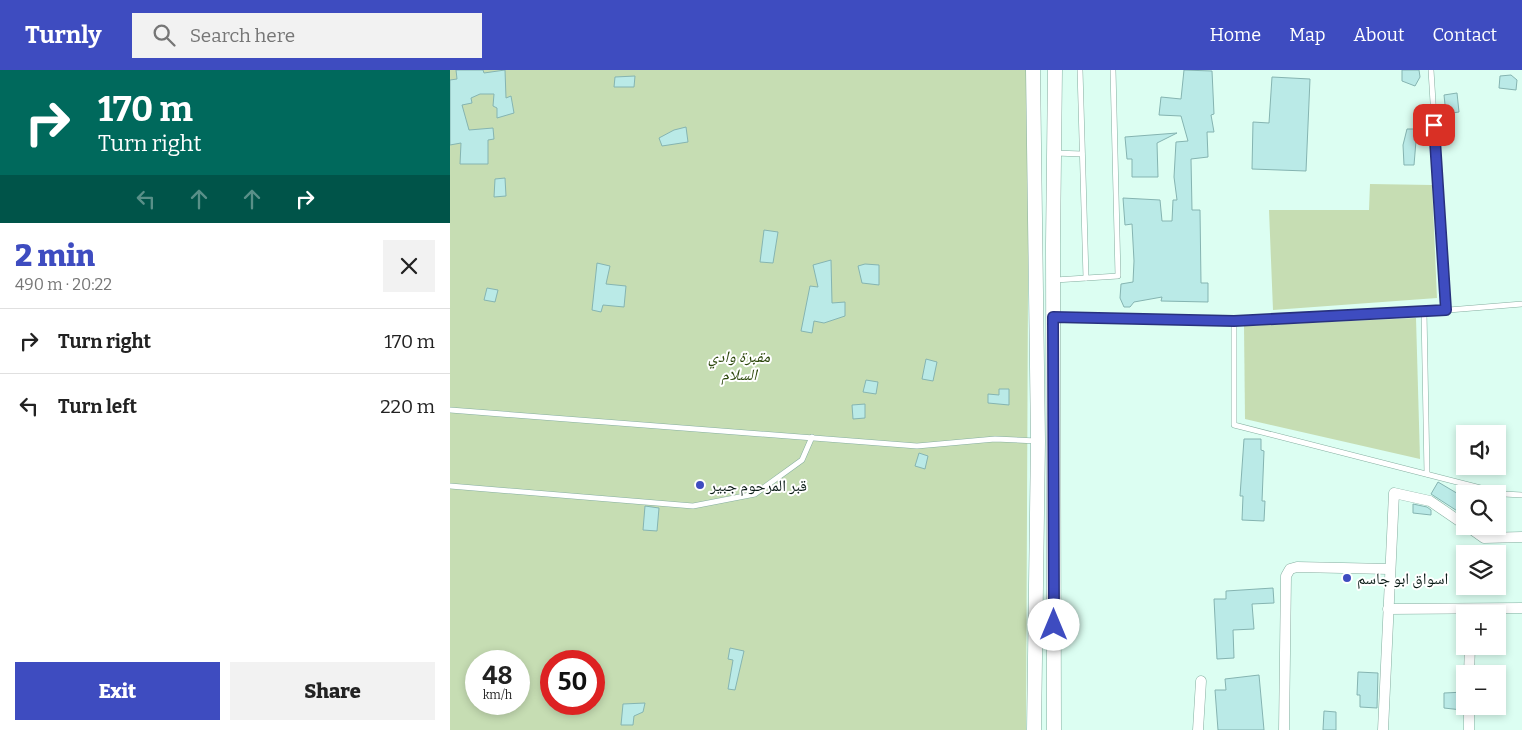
<!DOCTYPE html>
<html lang="en">
<head>
<meta charset="utf-8">
<style>
	body { margin:0; font-family:Bitter,"Noto Naskh Arabic",serif; background:#f2f2f2; color:#222; height:100vh; display:flex; flex-direction:column; font-size:19px; white-space:nowrap }
	* { box-sizing:border-box; margin:0 }
	p { font-size:16px; color:#767676 }
	.icon { flex:none; width:28px; height:28px; fill:none; stroke:currentColor; stroke-width:2; stroke-linecap:round; stroke-linejoin:round }
	.map { position:relative; flex:1; overflow:hidden }
	.drawer { display:flex; flex-direction:column; background:#fff; width:450px }
	.drawer>* { flex:none }
	.top-card { background:#00695c; color:#fff; overflow:hidden }
	.buttons { position:absolute; left:1006px; top:355px; display:grid; gap:10px }
	.buttons a { display:grid; place-items:center; width:50px; height:50px; border-radius:0px; background:#fff; box-shadow:0 2px 8px #0003; font-size:25px }
	.speed { position:absolute; left:15px; top:580px; display:flex; gap:10px; font-size:25px; font-weight:700; text-align:center }
	.speed>* { display:grid; place-content:center; width:65px; height:65px; border-radius:50%; background:#fff; box-shadow:0 2px 8px #0003; line-height:1 }
	.speed small { font-size:12px; font-weight:400 }
	.speed .limit { border:8px solid #d22; background:#fff; color:#111 }
	.pin { position:absolute; display:grid; place-items:center; width:42px; height:42px; color:#fff; margin:-21px; border-radius:10px; box-shadow:0 2px 8px #0006 }
	.me { position:absolute; width:55px; margin:-28px; rotate:0deg; stroke-linejoin:round; filter:drop-shadow(0 0 4px #0008) }
	.turn { display:flex; align-items:center; gap:18px; height:105px; padding:0 15px; font-size:22px }
	.turn .icon { width:65px; height:65px; stroke-width:2.5 }
	.turn b { display:block; font-size:35px; line-height:42px }
	.lanes { display:flex; align-items:center; height:48px; padding:0 15px; background:#0003; justify-content:center; gap:25px; direction:ltr }
	.lanes .off { opacity:.35 }
	.round { display:grid; place-items:center; flex:none; width:52px; height:52px; border-radius:0px; background:#f2f2f2 }
	.head { display:flex; align-items:center; justify-content:space-between; height:85px; padding:0 15px }
	h1 { font-size:30px; font-weight:800; line-height:38px; color:#3e4cc0 }
	.action { display:flex; gap:10px; margin-top:auto; padding:10px 15px }
	.action a { flex:1; height:58px; border-radius:0px; background:#3e4cc0; color:#fff; font-size:20px; font-weight:800; line-height:58px; text-align:center }
	.action a+a { background:#f2f2f2; color:#222 }
	ul { padding:0; list-style:none }
	li { display:flex; align-items:center; gap:15px; height:65px; padding:0 15px; border-top:1px solid #e0e0e0 }
	li div { flex:1 }
	li b { display:block; font-size:19px }
	li em { font-style:normal }
	header { display:flex; align-items:center; gap:30px; box-sizing:border-box; height:70px; padding:0 25px; background:#3e4cc0; color:#fff }
	header strong { font-size:24px }
	nav { display:flex; gap:28px; margin-inline-start:auto; font-size:18px }
	.search { width:350px; height:45px; background:#f2f2f2; display:flex; align-items:center; gap:12px; box-sizing:border-box; padding:0 18px; border-radius:0px; color:#767676; font-size:19px }
	main { display:flex; flex:1; min-height:0 }
	.map>svg:first-child { display:block }
	.green { fill:#c6ddb3; fill-rule:evenodd }
	.building { fill:#baeae7; stroke:#85b4b1 }
	.lines { fill:none; stroke-linecap:round; stroke-linejoin:round }
	.service-casing { stroke:#85aea0; stroke-width:6 }
	.minor-casing { stroke:#85aea0; stroke-width:11 }
	.secondary-casing { stroke:#85aea0; stroke-width:15 }
	.service { stroke:#fff; stroke-width:5 }
	.minor { stroke:#fff; stroke-width:10 }
	.secondary { stroke:#fff; stroke-width:14 }
	.route-casing { stroke:#28317d; stroke-width:12 }
	.route { stroke:#3e4cc0; stroke-width:9 }
	.poi-dot { fill:#3e4cc0; stroke:#fff; stroke-width:2 }
	.labels { text-anchor:middle; stroke-width:4; stroke-linejoin:round; paint-order:stroke }
	.park-label { font-size:16px; font-style:italic; fill:#2b460a; stroke:#fff }
	.poi-label { font-size:16px; fill:#091a15; stroke:#fff; text-anchor:start }
</style>
</head>
<body>
<header>
<strong>Turnly</strong>
<div class="search"><svg class="icon" aria-label="search" viewBox="0 0 24 24"><circle cx="10" cy="10" r="6"/><path d="M15 15l6 6"/></svg>Search here</div>
<nav><a>Home</a><a>Map</a><a>About</a><a>Contact</a></nav>
</header>
<main>
<section class="drawer">
<div class="top-card">
<div class="turn"><svg class="icon" aria-label="right" viewBox="0 0 24 24"><path d="M7 20v-9h11M14 6l5 5-5 5"/></svg><div><b>170 m</b>Turn right</div></div>
<div class="lanes"><svg class="icon off" aria-label="left" viewBox="0 0 24 24"><path d="M17 20v-9H6M10 6l-5 5 5 5"/></svg><svg class="icon off" aria-label="ahead" viewBox="0 0 24 24"><path d="M12 20V5M6 11l6-6 6 6"/></svg><svg class="icon off" aria-label="ahead" viewBox="0 0 24 24"><path d="M12 20V5M6 11l6-6 6 6"/></svg><svg class="icon" aria-label="right" viewBox="0 0 24 24"><path d="M7 20v-9h11M14 6l5 5-5 5"/></svg></div>
</div>
<div class="head"><div><h1>2 min</h1><p>490 m · 20:22</p></div><a class="round"><svg class="icon" aria-label="close" viewBox="0 0 24 24"><path d="M6 6l12 12M18 6L6 18"/></svg></a></div>
<ul>
<li><svg class="icon" aria-label="right" viewBox="0 0 24 24"><path d="M7 20v-9h11M14 6l5 5-5 5"/></svg><div><b>Turn right</b></div><em>170 m</em></li>
<li><svg class="icon" aria-label="left" viewBox="0 0 24 24"><path d="M17 20v-9H6M10 6l-5 5 5 5"/></svg><div><b>Turn left</b></div><em>220 m</em></li>
</ul>
<div class="action"><a>Exit</a><a>Share</a></div>
</section>
<div class="map">
<svg width="1072" height="660" viewBox="0 0 1072 660">
	<rect width="100%" height="100%" fill="#dcfef2"/>
	<g class="green">
		<path d="M0,0H579L576,660H0ZM26,591H69V634H26ZM101,591H144V634H101Z"/>
		<path d="M920,114L982,115L987,228L823,240L819,140H919Z"/>
		<path d="M966,248L970,389L795,349L794,256Z"/>
	</g>
	<g class="building">
		<path d="M6,0H33L34,3L55,0L56,28L61,26L64,43L47,48V38L43,36L44,24H30L21,28L22,33L12,35L19,60L43,58L44,69L38,70V94H10L11,73L0,75V10L7,9Z"/>
		<path d="M734,0L762,1L764,44L761,45L764,62H757L758,87L741,89L742,140H750L751,213H758V232L711,231L712,227L684,232L680,237H674L670,228L671,214L683,212L684,191L682,154L675,155L673,128L710,130L712,151H722L723,130H727L724,107L726,72L738,71L731,46L709,45L711,27L731,29Z"/>
		<path d="M952,0H969L970,7L965,16L952,11Z"/>
		<path d="M1061,5L1067,10L1066,20L1049,18L1050,6Z"/>
		<path d="M185,6L184,17H164L165,7Z"/>
		<path d="M822,7L860,9L856,101L802,99L803,52L819,53Z"/>
		<path d="M1007,23L1009,42L996,44L994,25Z"/>
		<path d="M236,57L238,72L212,76L209,68L224,60Z"/>
		<path d="M957,59H967L964,95H954L953,75Z"/>
		<path d="M727,63L707,73L708,107H682V89H677L675,67Z"/>
		<path d="M55,108L56,126L44,127L45,109Z"/>
		<path d="M314,160L328,162L323,193L310,192Z"/>
		<path d="M381,190L382,233L395,232V246L374,253L364,251L362,263L351,261L360,216L368,217L363,195Z"/>
		<path d="M147,193L160,196L156,214L176,216L174,237L153,235L151,242L142,240Z"/>
		<path d="M415,194L429,195V215L412,213L408,196Z"/>
		<path d="M37,218L48,220L45,232L34,230Z"/>
		<path d="M476,289L487,292L483,311L472,309Z"/>
		<path d="M416,310L428,312L426,324L413,322Z"/>
		<path d="M549,319H559V335L538,333V324L549,325Z"/>
		<path d="M415,334V348L403,349L402,335Z"/>
		<path d="M794,369H811V380L814,381L812,431H815L814,451L792,450L793,426H790Z"/>
		<path d="M469,383L478,386L475,399L465,396Z"/>
		<path d="M988,412L1015,428V446L981,424Z"/>
		<path d="M963,434L977,437L981,440V445L963,443Z"/>
		<path d="M195,436L209,438L207,461L193,460Z"/>
		<path d="M823,518L824,533L802,534L804,559L783,560L784,588L767,589L764,529H776V521Z"/>
		<path d="M280,578L294,581L285,620L278,619L283,590L278,589Z"/>
		<path d="M908,602L928,603L927,638L910,637V625H907Z"/>
		<path d="M809,605L814,660H768L765,620H776L775,609Z"/>
		<path d="M1015,622L1012,640L994,638V623Z"/>
		<path d="M195,633L193,642L184,646L183,655H171L173,634Z"/>
		<path d="M874,641L886,642V660H873Z"/>
	</g>
	<g class="lines">
		<g class="service-casing">
			<g id="service">
				<path d="M630,0L636,208"/>
				<path d="M981,0L996,240"/>
				<path d="M605,83L632,84"/>
				<path d="M605,210L668,206L663,0"/>
				<path d="M974,242L977,404"/>
				<path d="M604,247L784,251V355L1054,424L1072,425"/>
				<path d="M784,251L974,242L1072,234"/>
				<path d="M0,340L467,376L545,369L587,371"/>
				<path d="M0,416L243,436L305,424L352,390L362,367"/>
			</g>
		</g>
		<g class="minor-casing">
			<g id="minor">
				<path d="M1017,456L1034,468L1072,467"/>
				<path d="M938,539L1072,538"/>
				<path d="M1019,604L1020,576"/>
				<path d="M748,660L751,611"/>
				<path d="M834,660L836,506L840,499L847,497L939,499"/>
				<path d="M933,660L944,423L980,431L1015,455"/>
				<path d="M1019,660V636"/>
			</g>
		</g>
		<g class="secondary-casing">
			<g id="secondary">
				<path d="M583,0L588,371L584,660"/>
				<path d="M604,660L603,174L605,0"/>
			</g>
		</g>
		<use href="#service" class="service"/>
		<use href="#minor" class="minor"/>
		<use href="#secondary" class="secondary"/>
	</g>
	<g class="lines">
		<g class="route-casing">
			<path id="route" d="M604,555L603,247L784,251L996,240L984,55"/>
		</g>
		<use href="#route" class="route"/>
	</g>
	<g class="poi-dot">
		<circle cx="250" cy="415" r="5"/>
		<circle cx="897" cy="508" r="5"/>
	</g>
	<g class="labels">
		<g class="park-label">
			<text x="289" y="292">مقبرة وادي<tspan x="289" dy="18">السلام</tspan></text>
		</g>
		<g class="poi-label">
			<text x="260" y="421">قبر المرحوم جبير</text>
			<text x="907" y="514">اسواق ابو جاسم</text>
		</g>
	</g>
</svg>
<div class="buttons">
<a><svg class="icon" aria-label="sound" viewBox="0 0 24 24"><path d="M4 9h4l5-4v14l-5-4H4zM17 9q2 3 0 6"/></svg></a>
<a><svg class="icon" aria-label="search" viewBox="0 0 24 24"><circle cx="10" cy="10" r="6"/><path d="M15 15l6 6"/></svg></a>
<a><svg class="icon" aria-label="layers" viewBox="0 0 24 24"><path d="M12 4l9 5-9 5-9-5zM3 14l9 5 9-5"/></svg></a>
<a>+</a>
<a>−</a>
</div>
<div class="speed"><div>48<small>km/h</small></div><div class="limit">50</div></div>
<div class="pin" style="left:984px;top:55px;background:#d93025"><svg class="icon" aria-label="arrive" viewBox="0 0 24 24"><path d="M6 21V4h12l-3 4 3 4H6"/></svg></div>
<svg class="me" style="left:604px;top:555px" viewBox="-20 -20 40 40"><circle r="19" fill="#fff"/><path d="M0-13L10 11 0 6-10 11z" fill="#3e4cc0"/></svg>
</div>
</main>
</body>
</html>
